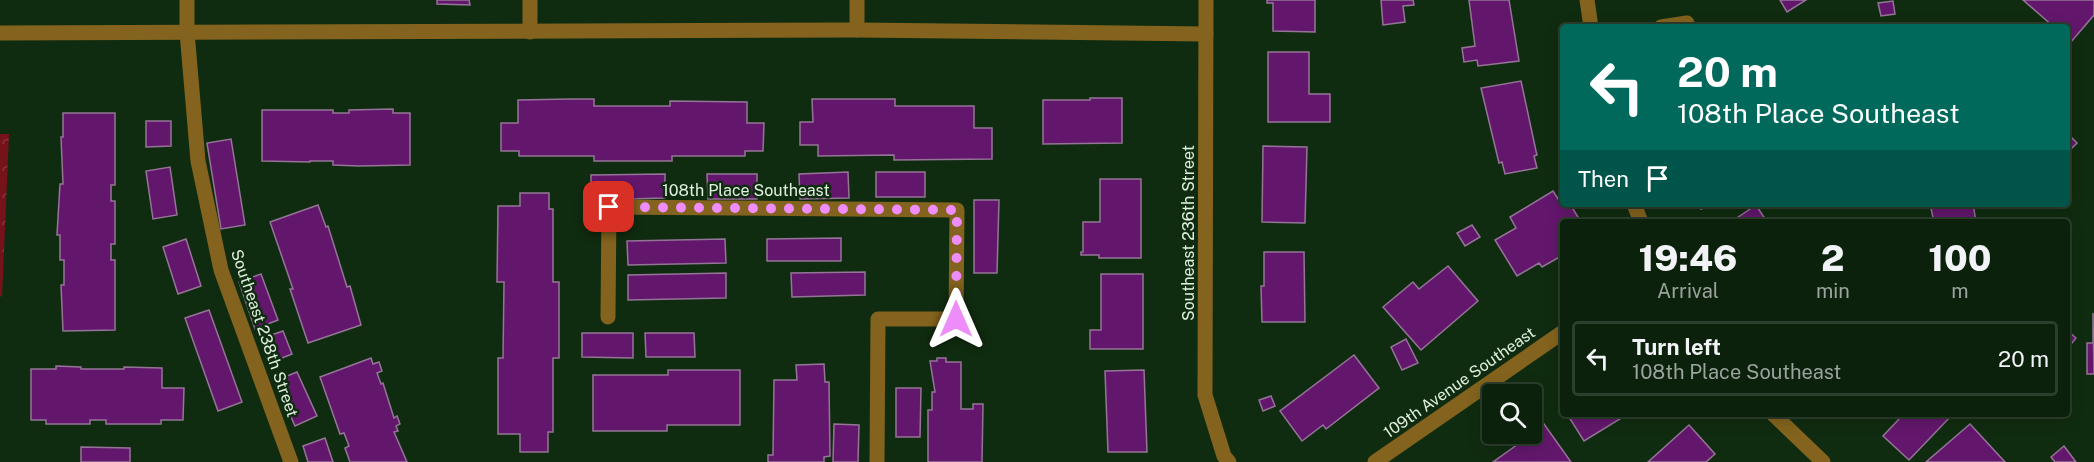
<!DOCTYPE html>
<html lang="en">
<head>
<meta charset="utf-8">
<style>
	body { margin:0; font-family:"Public Sans",sans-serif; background:#152915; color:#f1f3f6; height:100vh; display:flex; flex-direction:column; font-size:22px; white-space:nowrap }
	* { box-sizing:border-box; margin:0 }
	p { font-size:20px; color:#9aa39d }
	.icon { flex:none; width:33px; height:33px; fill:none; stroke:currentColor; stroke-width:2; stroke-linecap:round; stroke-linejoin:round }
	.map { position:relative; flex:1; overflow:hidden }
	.side { position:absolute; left:1560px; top:219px; width:510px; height:198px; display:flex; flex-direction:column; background:#0c210c; border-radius:6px; box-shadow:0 3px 15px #0003,0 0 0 2px #2c3e2d }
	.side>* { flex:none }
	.banner { position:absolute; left:1560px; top:24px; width:510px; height:183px; border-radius:6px; box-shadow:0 3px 15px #0003,0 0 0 2px #2c3e2d; background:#00695c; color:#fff; overflow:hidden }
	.tools { position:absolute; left:1482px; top:384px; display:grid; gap:12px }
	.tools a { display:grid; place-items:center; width:60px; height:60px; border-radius:6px; background:#0c210c; box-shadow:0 3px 15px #0003,0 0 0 2px #2c3e2d; font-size:30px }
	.pin { position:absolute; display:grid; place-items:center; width:51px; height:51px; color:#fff; margin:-26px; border-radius:12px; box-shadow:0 3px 9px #0006 }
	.me { position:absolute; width:66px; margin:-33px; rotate:0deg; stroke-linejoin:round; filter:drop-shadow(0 0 4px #0008) }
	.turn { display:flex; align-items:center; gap:21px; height:126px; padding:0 18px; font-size:27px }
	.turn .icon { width:78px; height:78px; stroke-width:2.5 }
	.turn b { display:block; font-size:42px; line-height:51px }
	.then { display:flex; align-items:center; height:57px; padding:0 18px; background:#0003; gap:12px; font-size:22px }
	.eta { display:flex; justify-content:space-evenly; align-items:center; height:102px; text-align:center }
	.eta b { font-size:36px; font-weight:800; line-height:42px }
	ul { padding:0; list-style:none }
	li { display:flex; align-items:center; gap:18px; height:75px; margin:0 12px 9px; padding:0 6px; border:3px solid #2c3e2d; border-radius:6px }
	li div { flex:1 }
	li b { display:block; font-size:22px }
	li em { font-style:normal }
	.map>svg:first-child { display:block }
	.park { fill:url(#park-crowns) }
	.building { fill:#63176c; stroke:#947597; stroke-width:1.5 }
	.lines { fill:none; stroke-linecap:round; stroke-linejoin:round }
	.minor { stroke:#83631d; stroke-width:15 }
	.tertiary { stroke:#83631d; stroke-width:15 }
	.route { stroke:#ee8cf9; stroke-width:10; stroke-dasharray:0 18 }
	.labels { text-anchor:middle; stroke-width:5; stroke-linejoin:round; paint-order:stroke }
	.street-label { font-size:16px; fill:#e0f1df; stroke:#102c10 }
</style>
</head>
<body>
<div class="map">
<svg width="2094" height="462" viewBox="0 0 2094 462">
	<defs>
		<pattern id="park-crowns" width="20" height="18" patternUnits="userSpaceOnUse" patternTransform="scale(1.5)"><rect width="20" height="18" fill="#75121a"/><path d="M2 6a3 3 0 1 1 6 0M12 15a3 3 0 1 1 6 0" fill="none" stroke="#88353b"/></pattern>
	</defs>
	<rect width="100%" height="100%" fill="#102c10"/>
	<path class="park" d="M0,134H9L2,297L0,296Z"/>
	<g class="building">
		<path d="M437,0H469L470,5L437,4Z"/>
		<path d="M1267,0H1315V32L1273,31V3H1267Z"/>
		<path d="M1381,0H1413L1414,5L1403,6L1405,22L1383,25Z"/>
		<path d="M1469,0H1509L1519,61L1478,66L1477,60L1464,62L1462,48L1475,46Z"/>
		<path d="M1780,0H1806L1787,12Z"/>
		<path d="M2023,0H2094V15L2071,42L2067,38V27H2054Z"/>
		<path d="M1893,1L1895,14L1881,16L1878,3Z"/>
		<path d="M1268,52H1309V94H1330V122H1268Z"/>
		<path d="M1521,81L1536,151L1537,155L1534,156L1537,168L1505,174L1502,162L1499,163L1481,88Z"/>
		<path d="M1090,98H1122V143L1043,144V100H1090Z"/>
		<path d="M571,99H594V106H670V101L747,102V123H764L763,151H745V156H672V161H594V156H519V151H501V123H518V100Z"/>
		<path d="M812,99H895V106H974V128H992V159L894,160V155L818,156V145H800V122H813Z"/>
		<path d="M393,109V113H410V165L359,166L333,165V161H310V162L262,161V110H333V113H349V110Z"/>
		<path d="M63,113H115V185H111V201H115V244H111V260H115V330L63,331L61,285H64V260H60V235H57L60,184H63L61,137H63Z"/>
		<path d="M146,121H171V146L146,147Z"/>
		<path d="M2067,133L2077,143L2067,153Z"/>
		<path d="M231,139L245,225L221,229L207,143Z"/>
		<path d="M1263,146L1307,147L1305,223L1262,222Z"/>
		<path d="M170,167L177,215L153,219L146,171Z"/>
		<path d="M848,172L849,198L800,199L799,174Z"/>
		<rect x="876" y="172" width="49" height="25"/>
		<path d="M665,174V198L591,200V175Z"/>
		<path d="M707,174H757V199H708Z"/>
		<path d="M1100,179H1141V258H1099V255H1081V252H1083V222H1100Z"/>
		<path d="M1553,191L1560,202L1563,200V204H1570L1581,222H1563V255L1542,267L1539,263L1517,276L1495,240L1516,228L1510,217Z"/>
		<path d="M520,193H549V209H553V282H559V358H553V432H548V452H520V434H498V358H503L504,282H497L498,206H520Z"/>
		<path d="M974,200H999L997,273H974Z"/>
		<path d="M1699,204H1716L1701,209Z"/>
		<path d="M1930,204H1973L1976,222H1934Z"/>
		<path d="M318,205L326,227L328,226L347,287L350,286L361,325L308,343L290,289H293L270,222Z"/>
		<path d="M1756,205L1767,222H1731Z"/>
		<path d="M1472,225L1480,237L1465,246L1457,233Z"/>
		<path d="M841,238V261H767V239Z"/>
		<path d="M186,239L201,286L178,294L163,247Z"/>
		<path d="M725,239L726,263L628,265L627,241Z"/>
		<path d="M1264,252H1304L1305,322H1262L1261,286H1264Z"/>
		<path d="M1448,266L1478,301L1421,350L1383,307L1413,282L1419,289Z"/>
		<path d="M865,272V295L792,297L791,273Z"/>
		<path d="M726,273V298L628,300V275Z"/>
		<path d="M261,274L278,320L255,329L239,282Z"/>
		<path d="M1101,274H1143V349H1090V330H1101Z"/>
		<path d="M209,310L242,402L218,411L185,318Z"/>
		<path d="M2093,313L2094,374H2087V343H2093Z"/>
		<path d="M2067,330L2076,338L2067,349Z"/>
		<path d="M283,331L292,354L269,363L260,339Z"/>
		<path d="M582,333H633V358L582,357Z"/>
		<path d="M645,333H694L695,357H646Z"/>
		<path d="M1406,339L1418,363L1402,370L1391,347Z"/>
		<path d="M1354,355L1379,388L1326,429L1323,425L1302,441L1280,411Z"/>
		<path d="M371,358L373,364L379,362L382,371L377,373L381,384L383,383L394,418L397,416L400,424L396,426L398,431L394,432L407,462H350L345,448L349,446L344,433L340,434L320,377Z"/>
		<path d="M937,358H946V362H961V409H973V404H983L982,462H928V410H932V392H935L930,361H937Z"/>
		<path d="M824,364L825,382H829L830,456L824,457V462H768V455H773L774,380H797L796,365Z"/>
		<path d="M56,366L81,367V369H124V367L162,368V388H184L183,420H161V424H106V420H90V424H46V420H31V369H56Z"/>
		<path d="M668,370H740V425H667V431H593V375H668Z"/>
		<path d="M1144,370L1147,452H1108L1105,371Z"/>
		<path d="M297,372L317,416L295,426L275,381Z"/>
		<path d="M896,388H921L920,437H896Z"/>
		<path d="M1271,396L1275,406L1263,411L1259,400Z"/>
		<path d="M1567,414H1628L1584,441Z"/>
		<path d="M1896,414H1953L1909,460L1883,436L1900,418Z"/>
		<path d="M834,424L859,425L858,462H833Z"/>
		<path d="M1544,424L1571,462H1493L1532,434Z"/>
		<path d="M1970,424L2005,462H1926Z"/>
		<path d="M1689,425L1715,454L1706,462H1648Z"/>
		<path d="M325,438L333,462H308L303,446Z"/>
		<path d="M2064,446L2076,462H2055L2051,457Z"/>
		<path d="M81,447L130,448V462H81Z"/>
	</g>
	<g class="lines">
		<g class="minor">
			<path d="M187,0V32L198,161L221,270L291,462"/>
			<path d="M857,0V30"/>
			<path d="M1206,0L1205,395L1224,456L1229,462"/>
			<path d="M1587,0L1591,27"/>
			<path d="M1661,27L1687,23"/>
			<path d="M530,32V0"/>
			<path d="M1634,204L1641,222"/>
			<path d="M608,317L609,207L957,210L956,319H878L877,462"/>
			<path d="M1773,414L1823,462"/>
			<path d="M1375,462L1563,332"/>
		</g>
		<path class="tertiary" d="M0,33L857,30L1206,34"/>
	</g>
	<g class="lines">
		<path class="route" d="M609,207L957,210L956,319"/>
	</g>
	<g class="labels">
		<g class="street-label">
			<text x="746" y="196">108th Place Southeast</text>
			<text transform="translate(1188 233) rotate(-90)" y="6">Southeast 236th Street</text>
			<text transform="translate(265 333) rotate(71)" y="6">Southeast 238th Street</text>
			<text transform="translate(1459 382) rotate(-35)" y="6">109th Avenue Southeast</text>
		</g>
	</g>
</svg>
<div class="tools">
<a><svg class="icon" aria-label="search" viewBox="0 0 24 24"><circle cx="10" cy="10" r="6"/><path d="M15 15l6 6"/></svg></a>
</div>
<div class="pin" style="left:609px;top:207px;background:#d93025"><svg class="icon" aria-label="arrive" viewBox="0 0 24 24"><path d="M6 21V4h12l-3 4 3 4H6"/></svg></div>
<svg class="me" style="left:956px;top:319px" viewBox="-20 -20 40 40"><path d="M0-17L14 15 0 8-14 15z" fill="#ee8cf9" stroke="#fff" stroke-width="4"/></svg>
<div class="banner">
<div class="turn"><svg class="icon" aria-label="left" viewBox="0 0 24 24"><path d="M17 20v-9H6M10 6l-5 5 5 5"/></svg><div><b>20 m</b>108th Place Southeast</div></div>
<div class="then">Then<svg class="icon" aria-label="arrive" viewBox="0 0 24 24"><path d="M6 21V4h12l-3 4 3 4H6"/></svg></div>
</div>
<section class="side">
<div class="eta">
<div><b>19:46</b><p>Arrival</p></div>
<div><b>2</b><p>min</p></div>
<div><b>100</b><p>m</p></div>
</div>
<ul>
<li><svg class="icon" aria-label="left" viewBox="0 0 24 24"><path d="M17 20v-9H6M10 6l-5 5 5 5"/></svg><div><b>Turn left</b><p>108th Place Southeast</p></div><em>20 m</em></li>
</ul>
</section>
</div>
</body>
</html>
